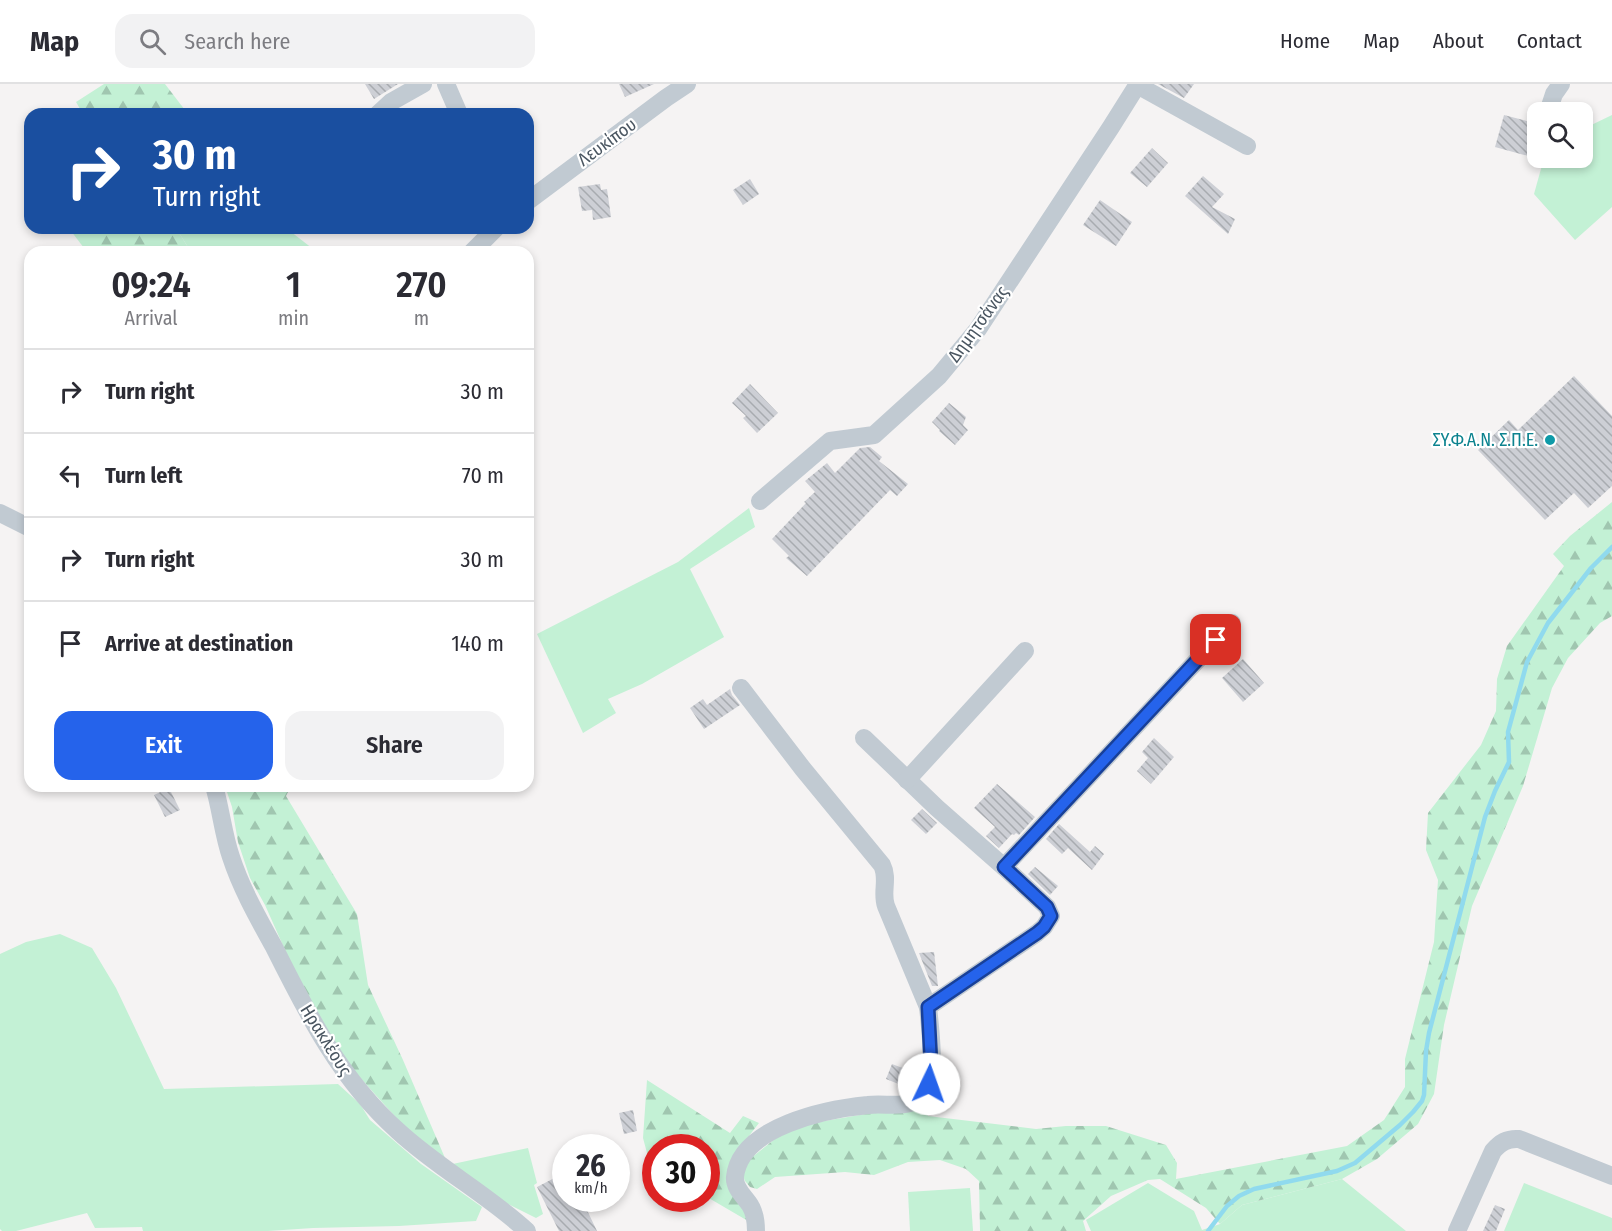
<!DOCTYPE html>
<html lang="en">
<head>
<meta charset="utf-8">
<style>
	body { margin:0; font-family:"Fira Sans Condensed",sans-serif; background:#f2f2f3; color:#2b2b33; height:100vh; display:flex; flex-direction:column; font-size:22px; white-space:nowrap }
	* { box-sizing:border-box; margin:0 }
	p { font-size:20px; color:#7c7c81 }
	.icon { flex:none; width:33px; height:33px; fill:none; stroke:currentColor; stroke-width:2; stroke-linecap:round; stroke-linejoin:round }
	.map { position:relative; flex:1; overflow:hidden }
	.panel { position:absolute; left:24px; top:162px; width:510px; height:546px; display:flex; flex-direction:column; background:#fff; border-radius:18px; box-shadow:0 3px 9px #0003 }
	.panel>* { flex:none }
	.banner { position:absolute; left:24px; top:24px; width:510px; height:126px; border-radius:18px; box-shadow:0 3px 9px #0003; background:#1a4fa0; color:#fff; overflow:hidden }
	.buttons { position:absolute; left:1527px; top:18px; display:grid; gap:12px }
	.buttons a { display:grid; place-items:center; width:66px; height:66px; border-radius:12px; background:#fff; box-shadow:0 3px 9px #0003; font-size:30px }
	.speed { position:absolute; left:552px; top:1050px; display:flex; gap:12px; font-size:30px; font-weight:700; text-align:center }
	.speed>* { display:grid; place-content:center; width:78px; height:78px; border-radius:50%; background:#fff; box-shadow:0 3px 9px #0003; line-height:1 }
	.speed small { font-size:15px; font-weight:400 }
	.speed .limit { border:9px solid #d22; background:#fff; color:#111 }
	.pin { position:absolute; display:grid; place-items:center; width:51px; height:51px; color:#fff; margin:-26px; border-radius:12px; box-shadow:0 3px 9px #0006 }
	.me { position:absolute; width:66px; margin:-33px; rotate:3deg; stroke-linejoin:round; filter:drop-shadow(0 0 4px #0008) }
	.turn { display:flex; align-items:center; gap:21px; height:126px; padding:0 30px; font-size:27px }
	.turn .icon { width:78px; height:78px; stroke-width:2.5 }
	.turn b { display:block; font-size:42px; line-height:51px }
	.eta { display:flex; justify-content:space-evenly; align-items:center; height:102px; text-align:center }
	.eta b { font-size:36px; font-weight:600; line-height:42px }
	.primary-button { display:flex; gap:12px; margin-top:auto; padding:12px 30px }
	.primary-button a { flex:1; height:69px; border-radius:18px; background:#2563eb; color:#fff; font-size:24px; font-weight:600; line-height:69px; text-align:center }
	.primary-button a+a { background:#f2f2f3; color:#2b2b33 }
	ul { padding:0; list-style:none }
	li { display:flex; align-items:center; gap:18px; height:84px; padding:0 30px; border-top:2px solid #e1e1e2 }
	li div { flex:1 }
	li b { display:block; font-size:22px }
	li em { font-style:normal }
	header { display:flex; align-items:center; gap:36px; box-sizing:border-box; height:84px; padding:0 30px; background:#fff; border-bottom:2px solid #e1e1e2 }
	header strong { font-size:28px }
	nav { display:flex; gap:33px; margin-inline-start:auto; font-size:21px }
	.search { width:420px; height:54px; background:#f2f2f3; display:flex; align-items:center; gap:15px; box-sizing:border-box; padding:0 21px; border-radius:18px; color:#7c7c81; font-size:22px }
	.map>svg:first-child { display:block }
	.green { fill:#c3f1d5 }
	.forest { fill:url(#forest-firs) }
	.lines { fill:none; stroke-linecap:round; stroke-linejoin:round }
	.stream { stroke:#90daee; stroke-width:4.5 }
	.building { fill:url(#building-back-hatch) }
	.minor { stroke:#c1cad2; stroke-width:18 }
	.route-casing { stroke:#184099; stroke-width:15 }
	.route { stroke:#2563eb; stroke-width:10 }
	.culture-dot { fill:#0f9aa8; stroke:#fff; stroke-width:2 }
	.labels { text-anchor:middle; stroke-width:4.5; stroke-linejoin:round; paint-order:stroke }
	.street-label { font-size:18px; fill:#4a5661; stroke:#fff }
	.culture-label { font-size:18px; fill:#0d838f; stroke:#fff; text-anchor:end }
</style>
</head>
<body>
<header>
<strong>Map</strong>
<div class="search"><svg class="icon" aria-label="search" viewBox="0 0 24 24"><circle cx="10" cy="10" r="6"/><path d="M15 15l6 6"/></svg>Search here</div>
<nav><a>Home</a><a>Map</a><a>About</a><a>Contact</a></nav>
</header>
<div class="map">
<svg width="1612" height="1147" viewBox="0 0 1612 1147">
	<defs>
		<pattern id="forest-firs" width="22" height="20" patternUnits="userSpaceOnUse" patternTransform="scale(1.5)"><rect width="22" height="20" fill="#c3f1d5"/><path d="M5 1l3.5 6h-7zM16 11l3.5 6h-7z" fill="#a0c6b0"/></pattern>
		<pattern id="building-back-hatch" width="6" height="6" patternUnits="userSpaceOnUse" patternTransform="scale(1.5)"><rect width="6" height="6" fill="#cdcfd5"/><path d="M-1 5l2 2M0 0l6 6M5-1l2 2" fill="none" stroke="#a8abb0"/></pattern>
	</defs>
	<rect width="100%" height="100%" fill="#f5f3f3"/>
	<g class="green">
		<path d="M1612,31V123L1575,156L1534,110L1544,74H1582L1583,45Z"/>
		<path d="M176,144H286L317,168H191Z"/>
		<path d="M749,424L755,443L690,485L724,553L642,600L608,615L616,629L583,649L537,550L678,478Z"/>
		<path d="M60,850L92,864L116,904L164,1005L338,1000L360,1020L370,1036L421,1080L482,1123L476,1137L399,1142L313,1144L268,1147H143L142,1143L95,1144L87,1129L16,1147H2L0,1145V870L26,858Z"/>
		<path d="M528,1064L537,1099L534,1101L543,1130L536,1134L494,1113L448,1081Z"/>
		<path d="M1342,1095L1406,1147H1091L1086,1136L1148,1099L1194,1127L1202,1146L1220,1140L1242,1121Z"/>
		<path d="M1524,1099L1612,1134V1147H1504Z"/>
		<path d="M970,1104L973,1147H910L908,1108Z"/>
	</g>
	<g class="forest">
		<path d="M104,0H165L188,30H83L76,18Z"/>
		<path d="M76,144H176L191,168H87L71,147Z"/>
		<path d="M1612,418V532L1600,539L1568,574L1552,604L1523,702L1472,822L1444,941L1434,1010L1418,1040L1377,1075L1342,1095L1242,1121L1220,1140L1206,1124L1160,1095L1148,1096L1111,1112L1083,1137L1086,1147H980L979,1097L966,1085L940,1076L908,1078L874,1091L845,1088L775,1093L757,1105L750,1103L745,1097L742,1089L746,1078L790,1043L923,1020L928,1032L1036,1045L1066,1042H1106L1166,1061L1177,1079L1176,1095L1347,1062L1384,1036L1405,1003V975L1434,858L1438,796L1426,766L1428,729L1481,661L1496,627L1497,595L1507,562L1564,482L1553,470L1570,452Z"/>
		<path d="M225,702H291L286,712L357,830L368,901L403,976L448,1081L408,1047L346,978L297,893L265,821L250,794L238,758L232,723Z"/>
		<path d="M647,996L730,1049L743,1032L759,1039L738,1066L743,1120L748,1137L707,1113L706,1064H656L655,1099L643,1054Z"/>
	</g>
	<g class="lines">
		<path class="stream" d="M1208,1147L1227,1122L1239,1112L1254,1105L1337,1087L1355,1079L1400,1041L1413,1028L1422,1017L1424,1011L1426,967L1429,949L1485,733L1495,707L1509,678L1508,648L1527,578L1548,539L1591,484L1612,463"/>
	</g>
	<g class="building">
		<path d="M365,0H398L374,15Z"/>
		<path d="M619,0H654L625,13Z"/>
		<path d="M1158,0H1194L1184,14Z"/>
		<path d="M1504,31L1538,40V54L1532,73L1495,63Z"/>
		<path d="M1152,64L1168,79L1147,103L1130,89Z"/>
		<path d="M1203,92L1224,110L1212,123L1235,135L1228,150L1185,112Z"/>
		<path d="M750,95L759,110L743,121L733,106Z"/>
		<path d="M600,100L601,106L607,105L611,133L593,136L592,126L582,127L578,103Z"/>
		<path d="M1100,116L1132,138L1116,162L1083,141Z"/>
		<path d="M1574,292L1612,332V402L1588,424L1574,409L1545,436L1478,366L1509,336L1518,346Z"/>
		<path d="M750,300L778,329L757,349L743,334L746,332L732,319Z"/>
		<path d="M949,319L966,333L963,341L968,346L955,361L939,347L940,346L932,338Z"/>
		<path d="M870,363L882,373L879,377L908,400L897,412L890,406L807,492L786,474L789,472L772,455L806,419L804,418L815,408L805,397L827,379L835,389L860,364Z"/>
		<path d="M1243,575L1264,599L1243,618L1222,594Z"/>
		<path d="M730,605L732,611L740,621L704,645L690,624L703,615L707,621Z"/>
		<path d="M1154,654L1174,673L1151,700L1137,687L1148,674L1142,668Z"/>
		<path d="M997,700L1035,733L1019,751L1016,749L1014,751L1012,750L999,764L986,752L995,743L974,724Z"/>
		<path d="M169,704L180,726L165,733L154,711Z"/>
		<path d="M922,725L937,739L926,750L911,736Z"/>
		<path d="M1059,740L1090,768L1095,762L1104,770L1092,786L1068,764L1062,770L1046,755Z"/>
		<path d="M1035,783L1058,802L1050,811L1028,790Z"/>
		<path d="M934,868L938,902H932L919,869Z"/>
		<path d="M892,980L913,988L906,1003L886,995Z"/>
		<path d="M633,1026L637,1047L624,1050L619,1029Z"/>
		<path d="M566,1088V1114H576L582,1125L585,1122L597,1147H559L537,1103Z"/>
		<path d="M1495,1121L1505,1125L1496,1147H1483Z"/>
	</g>
	<g class="lines">
		<g class="minor">
			<path d="M446,0L459,30"/>
			<path d="M1137,1L1247,62"/>
			<path d="M1548,28L1554,10L1561,0"/>
			<path d="M378,30L391,18L423,0"/>
			<path d="M528,117L666,14L687,0"/>
			<path d="M472,168L496,144"/>
			<path d="M760,417L830,357L874,351L939,292L978,245L1111,43L1138,0"/>
			<path d="M0,429L30,444"/>
			<path d="M741,604L803,685L882,781C889,795 881,808 886,822L928,923"/>
			<path d="M864,654L937,724L1004,783"/>
			<path d="M907,696L1025,567"/>
			<path d="M214,702C221,725 223,750 231,773C241,804 258,834 274,863C308,931 340,995 398,1047C438,1084 487,1110 527,1147"/>
			<path d="M756,1147C756,1138 755,1129 750,1121C744,1112 734,1104 735,1093C740,1042 828,1025 868,1021C882,1019 897,1023 910,1019C916,1017 924,1012 927,1005C936,989 930,942 928,923L1037,849L1044,843L1051,832L1047,823L1004,783L1232,539"/>
			<path d="M1457,1147L1493,1067C1500,1059 1507,1054 1519,1055L1612,1092"/>
		</g>
	</g>
	<g class="lines">
		<g class="route-casing">
			<path id="route" d="M929,1000L931,980L928,923L1037,849L1044,843L1051,832L1047,823L1004,783L1216,556"/>
		</g>
		<use href="#route" class="route"/>
	</g>
	<circle class="culture-dot" cx="1550" cy="356" r="6"/>
	<g class="labels">
		<g class="street-label">
			<text transform="translate(607 58) rotate(-36)" y="6">Λευκίπου</text>
			<text transform="translate(978 240) rotate(-54)" y="6">Δημητσάνας</text>
			<text transform="translate(326 956) rotate(58)" y="6">Ηρακλέους</text>
		</g>
		<g class="culture-label">
			<text x="1538" y="362">ΣΥ.Φ.Α.Ν. Σ.Π.Ε.</text>
		</g>
	</g>
</svg>
<div class="buttons">
<a><svg class="icon" aria-label="search" viewBox="0 0 24 24"><circle cx="10" cy="10" r="6"/><path d="M15 15l6 6"/></svg></a>
</div>
<div class="speed"><div>26<small>km/h</small></div><div class="limit">30</div></div>
<div class="pin" style="left:1216px;top:556px;background:#d93025"><svg class="icon" aria-label="arrive" viewBox="0 0 24 24"><path d="M6 21V4h12l-3 4 3 4H6"/></svg></div>
<svg class="me" style="left:929px;top:1000px" viewBox="-20 -20 40 40"><circle r="19" fill="#fff"/><path d="M0-13L10 11 0 6-10 11z" fill="#2563eb"/></svg>
<div class="banner">
<div class="turn"><svg class="icon" aria-label="right" viewBox="0 0 24 24"><path d="M7 20v-9h11M14 6l5 5-5 5"/></svg><div><b>30 m</b>Turn right</div></div>
</div>
<section class="panel">
<div class="eta">
<div><b>09:24</b><p>Arrival</p></div>
<div><b>1</b><p>min</p></div>
<div><b>270</b><p>m</p></div>
</div>
<ul>
<li><svg class="icon" aria-label="right" viewBox="0 0 24 24"><path d="M7 20v-9h11M14 6l5 5-5 5"/></svg><div><b>Turn right</b></div><em>30 m</em></li>
<li><svg class="icon" aria-label="left" viewBox="0 0 24 24"><path d="M17 20v-9H6M10 6l-5 5 5 5"/></svg><div><b>Turn left</b></div><em>70 m</em></li>
<li><svg class="icon" aria-label="right" viewBox="0 0 24 24"><path d="M7 20v-9h11M14 6l5 5-5 5"/></svg><div><b>Turn right</b></div><em>30 m</em></li>
<li><svg class="icon" aria-label="arrive" viewBox="0 0 24 24"><path d="M6 21V4h12l-3 4 3 4H6"/></svg><div><b>Arrive at destination</b></div><em>140 m</em></li>
</ul>
<div class="primary-button"><a>Exit</a><a>Share</a></div>
</section>
</div>
</body>
</html>
